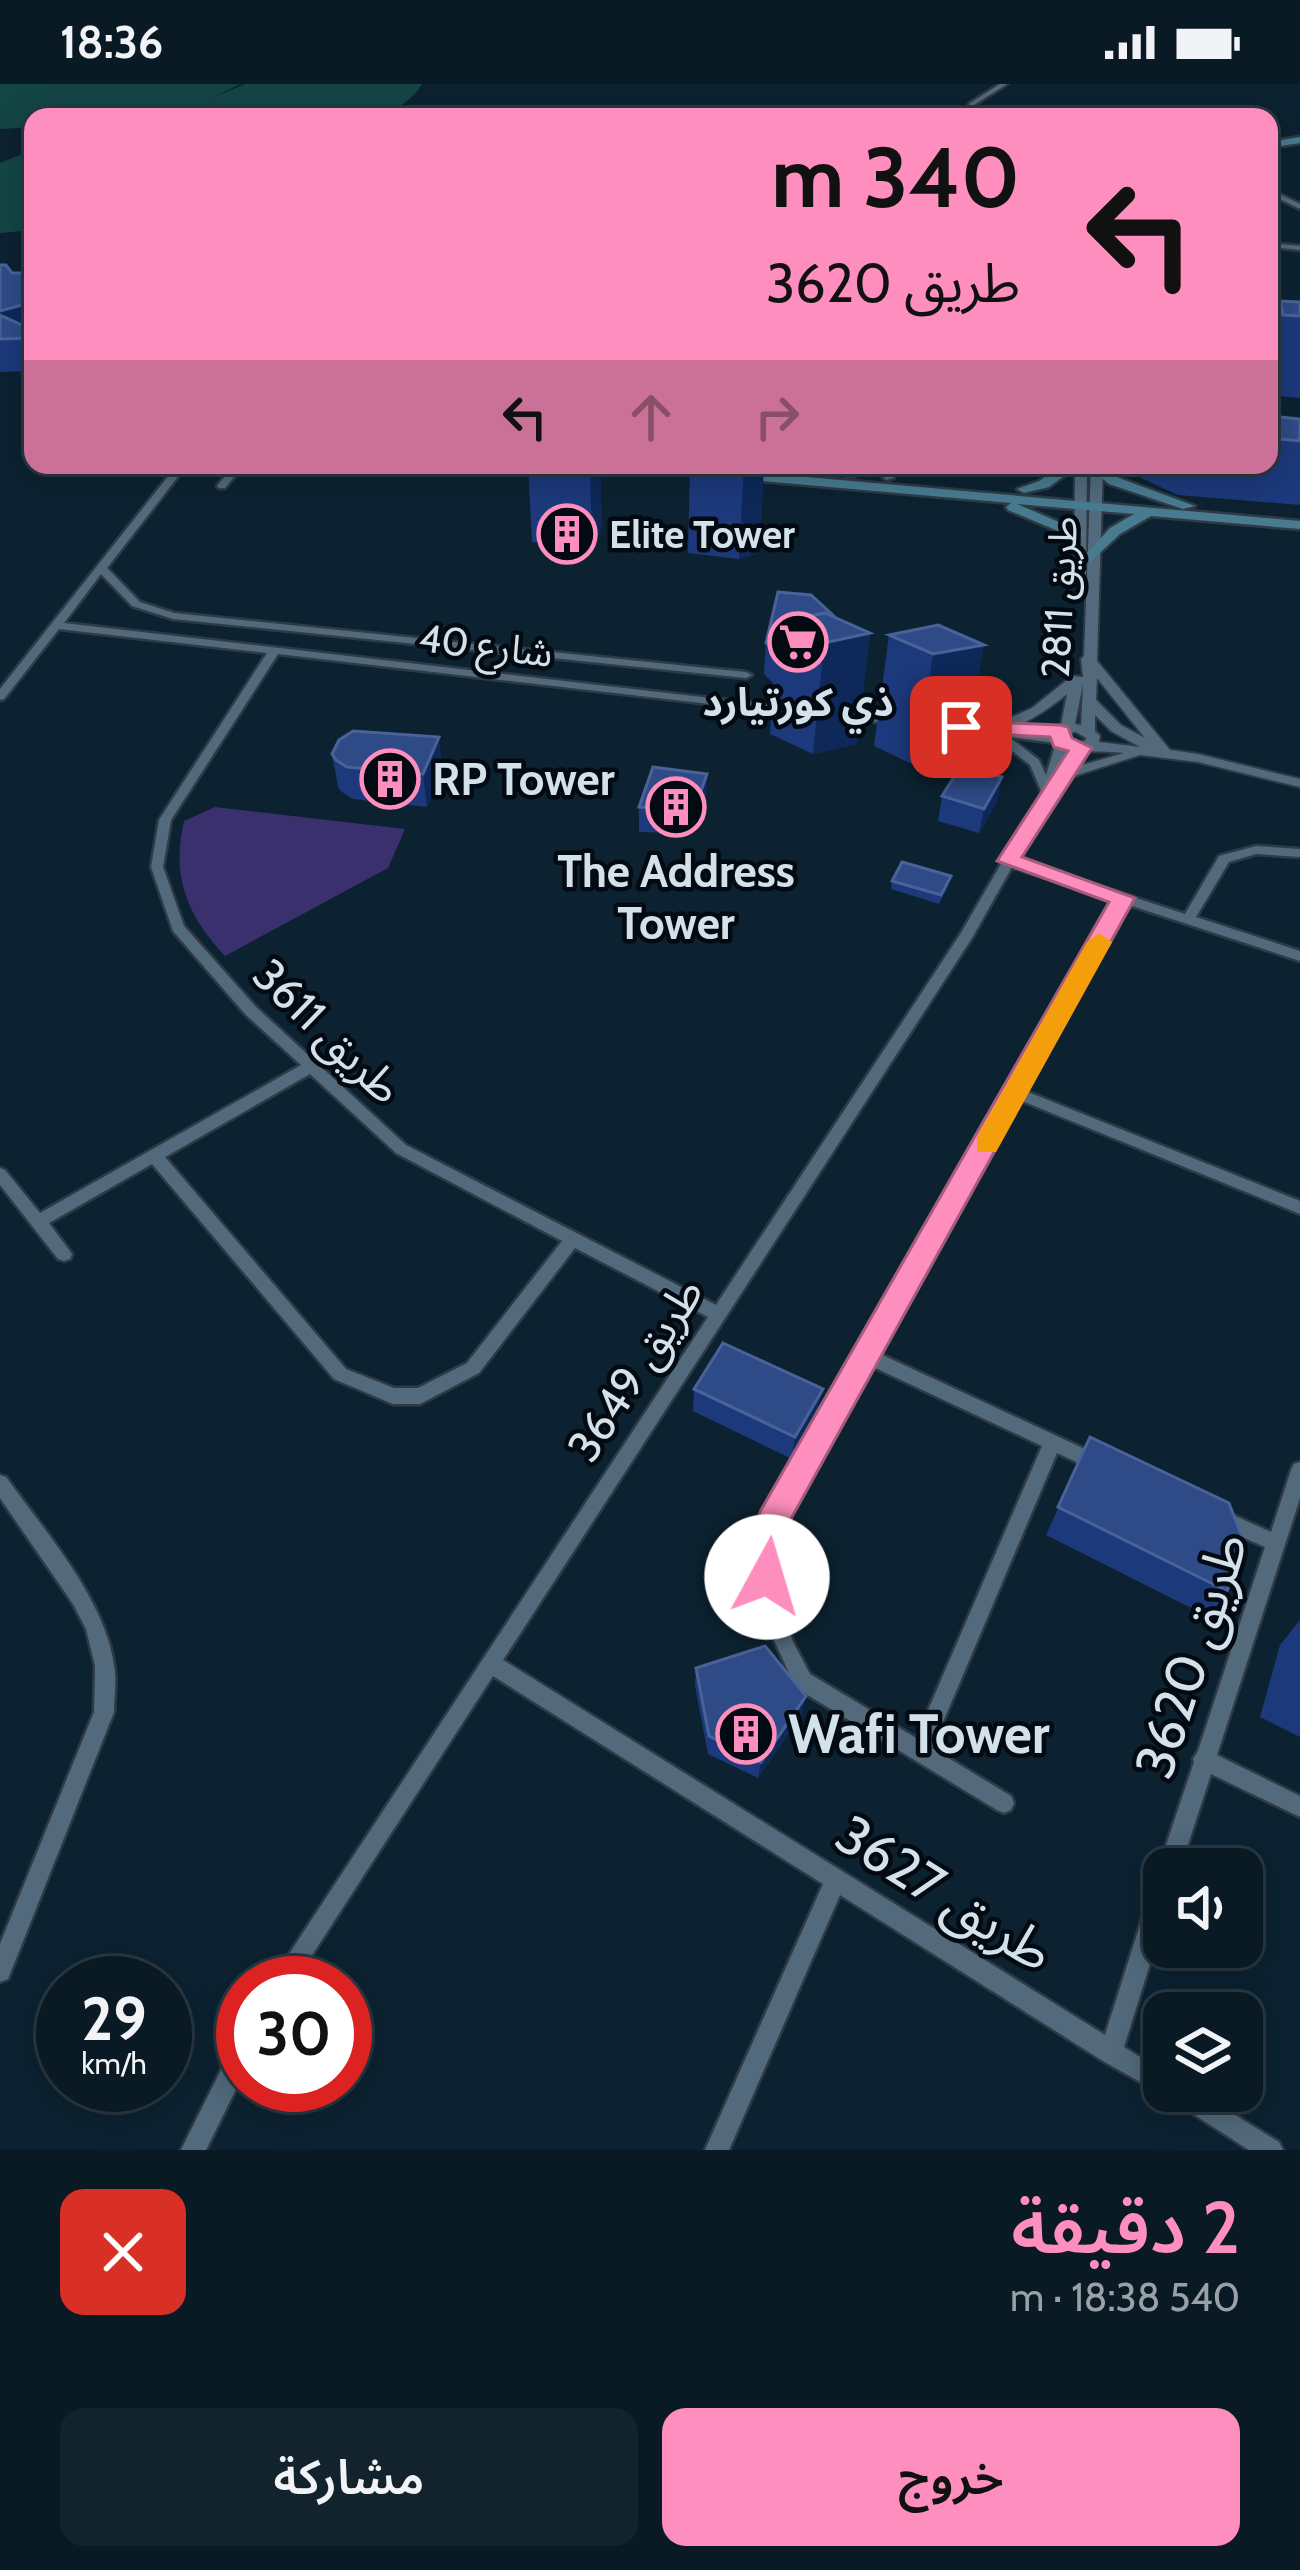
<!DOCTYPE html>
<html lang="ar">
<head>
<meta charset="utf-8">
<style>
	body { margin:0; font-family:Cabin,"Noto Sans Arabic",sans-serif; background:#12232d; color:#f1f3f6; direction:rtl; height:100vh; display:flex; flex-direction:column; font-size:45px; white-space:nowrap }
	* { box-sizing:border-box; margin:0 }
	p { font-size:39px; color:#99a1a7 }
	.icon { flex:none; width:66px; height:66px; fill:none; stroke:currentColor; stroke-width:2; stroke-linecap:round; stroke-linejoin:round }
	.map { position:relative; height:2066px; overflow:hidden; direction:ltr }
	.drawer { display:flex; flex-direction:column; background:#091a25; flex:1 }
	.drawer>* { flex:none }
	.hud { position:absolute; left:24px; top:24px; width:1254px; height:366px; border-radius:24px; box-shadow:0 6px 30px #0003,0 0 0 3px #293842; direction:rtl; background:#fe8ebd; color:#111; overflow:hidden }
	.buttons { position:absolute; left:1143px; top:1764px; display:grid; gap:24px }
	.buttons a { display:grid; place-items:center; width:120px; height:120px; border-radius:24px; background:#091a25; box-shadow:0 6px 30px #0003,0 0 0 3px #293842; font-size:60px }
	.speed { position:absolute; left:36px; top:1872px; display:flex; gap:24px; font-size:60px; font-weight:700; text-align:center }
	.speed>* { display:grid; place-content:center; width:156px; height:156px; border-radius:50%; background:#091a25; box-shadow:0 6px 30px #0003,0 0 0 3px #293842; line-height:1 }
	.speed small { font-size:30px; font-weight:400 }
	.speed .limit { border:18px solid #d22; background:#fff; color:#111 }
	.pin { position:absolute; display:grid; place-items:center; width:102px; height:102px; color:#fff; margin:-51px; border-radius:24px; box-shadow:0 6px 18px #0006 }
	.me { position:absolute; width:132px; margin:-66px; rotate:6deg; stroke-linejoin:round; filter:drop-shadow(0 0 9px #0008) }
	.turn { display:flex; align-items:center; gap:42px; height:252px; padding:0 60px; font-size:54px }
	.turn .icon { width:156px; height:156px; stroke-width:2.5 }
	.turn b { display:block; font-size:84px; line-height:102px }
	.lanes { display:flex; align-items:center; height:114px; padding:0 60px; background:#0003; justify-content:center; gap:60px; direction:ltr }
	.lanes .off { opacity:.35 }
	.round { display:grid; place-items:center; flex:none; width:126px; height:126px; border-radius:24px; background:#12232d }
	.summary { display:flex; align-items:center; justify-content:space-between; height:204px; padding:0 60px }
	h1 { font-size:72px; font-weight:600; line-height:90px; color:#fe8ebd }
	.button { display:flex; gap:24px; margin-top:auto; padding:24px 60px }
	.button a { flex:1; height:138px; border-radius:24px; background:#fe8ebd; color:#111; font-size:48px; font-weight:600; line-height:138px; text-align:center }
	.button a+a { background:#12232d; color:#f1f3f6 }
	.status { display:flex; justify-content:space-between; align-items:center; height:84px; padding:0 60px; background:#091a25; direction:ltr }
	.status svg { height:33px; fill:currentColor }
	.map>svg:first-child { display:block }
	.green { fill:#39306d }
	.water { fill:#144545 }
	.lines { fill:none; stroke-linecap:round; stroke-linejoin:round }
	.minor-casing { stroke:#2e3a46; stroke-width:5 }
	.tertiary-casing { stroke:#2e3a46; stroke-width:4 }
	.secondary-casing { stroke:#2e3a46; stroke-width:5 }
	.minor { fill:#526a7c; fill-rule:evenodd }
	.tertiary { fill:#526a7c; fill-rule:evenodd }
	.secondary { fill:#487b90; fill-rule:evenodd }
	.wall { fill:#1c397b }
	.shaded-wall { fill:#0d2859 }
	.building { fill:#2f4b87; stroke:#496297; stroke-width:3 }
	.route { fill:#fe8ebd; stroke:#a55c7b; stroke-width:3 }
	.slow { fill:#f59e0b }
	.labels { text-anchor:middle; stroke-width:9; stroke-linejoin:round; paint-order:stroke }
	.far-poi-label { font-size:39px; font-weight:bold; fill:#d3e1eb; stroke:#030a11; text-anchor:start }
	.far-street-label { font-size:39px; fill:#d3e1eb; stroke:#030a11 }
	.poi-label { font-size:45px; font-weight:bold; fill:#d3e1eb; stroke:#030a11; text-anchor:start }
	.street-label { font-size:45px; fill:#d3e1eb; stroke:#030a11 }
	.near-street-label { font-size:54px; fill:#d3e1eb; stroke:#030a11 }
	.near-poi-label { font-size:54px; font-weight:bold; fill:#d3e1eb; stroke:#030a11; text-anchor:start }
</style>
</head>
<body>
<div class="status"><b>18:36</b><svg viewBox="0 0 49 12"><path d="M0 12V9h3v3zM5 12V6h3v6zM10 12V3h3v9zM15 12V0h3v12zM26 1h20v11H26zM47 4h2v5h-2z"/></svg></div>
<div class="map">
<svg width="1300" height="2066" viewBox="0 0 1300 2066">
	<rect width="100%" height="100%" fill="#0c2231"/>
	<path class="green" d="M215,723L405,745L388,784L225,872C187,832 171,792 184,737Z"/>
	<g class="water">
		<path d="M0,0H240L214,13L245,0H422C397,44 328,33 285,33L284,23L274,26L275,33H33V43L0,45Z"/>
		<path d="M33,66V146L0,149V79Z"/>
	</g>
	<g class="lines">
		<g class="minor-casing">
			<g id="minor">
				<path d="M1000,0H1007L974,21L967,33H961L970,19Z"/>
				<path d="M1269,105L1300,120V125L1269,110Z"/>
				<path d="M1269,159L1300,162V166L1269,163Z"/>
				<path d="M1269,231L1300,233V237L1269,235Z"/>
				<path d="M177,381H187L107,484L140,518L174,529L746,588L752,591L746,594L173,535L132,522L101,490L64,539L787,623L793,626L787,629L278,570L171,736L163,783L184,842L256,923L406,1061L716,1221L961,849L1042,709L1030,681L997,655L996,652L948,645L942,642L944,640L1064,654L1068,658L1061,683L1077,661H1085L1087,664L1054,710L1017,775L1185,830L1219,772L1256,762L1300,765V773L1256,770L1229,778L1196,833L1300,867V877L1126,820L1023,1006L1300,1117V1130L1017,1015L876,1268L1104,1374L1107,1380L1104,1386L1098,1388L1057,1369L932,1664L1011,1712L1014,1719L1011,1726L1004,1729L997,1726L796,1604L767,1541L757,1497V1455L765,1431L1115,816L1012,783L972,854L503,1576L1105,1951L1153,1800L1156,1792L1161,1791L1158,1785L1194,1678L1193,1675L1198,1667L1265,1463L1217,1442L1215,1436L1217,1430L1224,1427L1271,1448L1291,1386L1294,1380L1300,1378V1414L1217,1671L1300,1712V1733L1211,1690L1180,1785H1164V1835L1124,1963L1164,1988V2007H1196L1279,2058L1283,2066H1249L1165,2012L1103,1977L840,1811L729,2066H705L823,1800L493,1592L294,1899H270L708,1233L575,1164L479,1289L420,1320H393L334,1295L152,1080L49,1139L72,1170L70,1175L64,1177L58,1175L0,1101V1084L5,1086L40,1129L301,981L246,931L173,847L151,783L159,736L267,569L59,545L4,615L0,616V605ZM1009,653L1056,659L1046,691L1039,676ZM310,990L396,1069L562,1157L467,1279L418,1304H394L346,1285L165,1073ZM869,1281L1042,1362L916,1654L810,1590L793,1558L780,1519L774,1475L776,1455L780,1440Z"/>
				<path d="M234,381H244L225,404H219L217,402Z"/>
				<path d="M269,381H285L291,384L286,387Z"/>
				<path d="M859,381H880L894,394L886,396L870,382L852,393H846V389Z"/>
				<path d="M841,628L894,634L900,637L894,640L837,633L835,631Z"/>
				<path d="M0,1391L6,1393C44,1446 105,1515 114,1581C117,1596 114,1613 114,1628L8,1895L0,1898V1860L94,1628L95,1582L86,1545L73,1520L0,1414Z"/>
				<path d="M243,1955V1991L206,2066H181L235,1958Z"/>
			</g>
		</g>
		<g class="tertiary-casing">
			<g id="tertiary">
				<path d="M1075,381H1087L1086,496L1080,500L1074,496Z"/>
				<path d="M1091,381H1103L1097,577L1170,666L1198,670L1300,695V703L1198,678L1140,671L1068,694H1058V688L1124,669C1099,666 1073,671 1053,656L1056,645L1061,641L1067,610C1045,628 1016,648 987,648L985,645L1032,624L1072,592L1083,593L1081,575L1084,572ZM1097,594L1145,654L1121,641L1096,616ZM1083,600L1081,641L1075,640ZM1095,631L1111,647L1140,663L1099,658L1100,652L1095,647ZM1076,648L1086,654L1085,657L1076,658L1068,654L1069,649Z"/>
			</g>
		</g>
		<g class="secondary-casing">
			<g id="secondary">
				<path d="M1300,53V59L1269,64V58Z"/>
				<path d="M620,381H672L1300,437V445L1151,432L1120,450L1090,478L1083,474L1085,471L1110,444L1134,430L1017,420L1082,448L1084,451L1077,455L1008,426L1006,423L1011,419L627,385Z"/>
				<path d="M1063,381H1079L1049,403L1024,409L1017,405L1039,397Z"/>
				<path d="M1092,381H1103L1119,394L1195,422L1183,425L1109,400L1092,386Z"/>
			</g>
		</g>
		<use href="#minor" class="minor"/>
		<use href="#tertiary" class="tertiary"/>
		<use href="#secondary" class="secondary"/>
	</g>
	<g class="wall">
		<path d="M0,181L12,189H33V287L0,288Z"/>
		<path d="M1280,217L1300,218V314L1269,311V254Z"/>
		<path d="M1269,332L1300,335V421L1178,411L1141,394L1144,381H1269Z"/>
		<path d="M528,381H600L602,442L592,464L532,458Z"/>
		<path d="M690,381H764L760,458L756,470L739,475L688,469Z"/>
		<path d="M954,381H1040L1039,385L1014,393L952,391Z"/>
		<path d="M778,508L870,549L857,660L813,670L770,650L773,599L764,590L766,559Z"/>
		<path d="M889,551L984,561L963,673L916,682L874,662Z"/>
		<path d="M332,670L443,685L427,723L353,715L342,708L338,703Z"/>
		<path d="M707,690L706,714L701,732L683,749L639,748V723Z"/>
		<path d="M942,712L997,718L979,749L938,737Z"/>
		<path d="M892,797L949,800L939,820L891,805Z"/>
		<path d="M694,1305L819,1327L792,1375L693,1327Z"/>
		<path d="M1090,1353L1227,1507L1209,1533L1046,1451Z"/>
		<path d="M1300,1536V1653L1260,1633L1280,1561Z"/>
		<path d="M696,1584L802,1630L758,1694L708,1670L695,1602Z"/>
	</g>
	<g class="shaded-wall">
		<path d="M33,218V252L0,244V227Z"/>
		<path d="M590,381H600L602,442L592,464Z"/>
		<path d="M744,381H764L760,458L756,470L739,475Z"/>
		<path d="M1016,381H1040L1039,385L1014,393Z"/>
		<path d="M870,549L857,660L813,670L824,559Z"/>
		<path d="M984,561L963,673L916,682L933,570Z"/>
		<path d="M439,653L443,685L427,723L423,690Z"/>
		<path d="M707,690L706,714L701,732L683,749V724Z"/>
		<path d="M1002,693L997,718L979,749L984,725Z"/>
		<path d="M823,1305L819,1327L792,1375L795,1353Z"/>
		<path d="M806,1612L802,1630L758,1694L761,1678Z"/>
	</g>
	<g class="building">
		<path d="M747,27L765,29L763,33H708Z"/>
		<path d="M0,181H6L12,189H33V218L0,227Z"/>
		<path d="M1280,217L1300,218V232L1283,231Z"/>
		<path d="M0,231L33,246V254L0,255Z"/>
		<path d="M1269,332L1300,335V357L1269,354Z"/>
		<path d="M778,508L811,511L835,533L825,529L778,539L775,567L766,559Z"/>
		<path d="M825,529L870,549L824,559L778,539Z"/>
		<path d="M938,541L984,561L933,570L889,551Z"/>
		<path d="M353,647L439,653L423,690L347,683L336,676L332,670L339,656Z"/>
		<path d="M961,682L1002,693L984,725L942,712Z"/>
		<path d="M653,683L707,690L701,707L683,724L639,723Z"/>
		<path d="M902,778L951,792L941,811L892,797Z"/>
		<path d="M723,1259L823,1305L795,1353L694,1305Z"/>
		<path d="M1090,1353L1229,1419L1244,1458L1227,1507L1058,1423Z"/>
		<path d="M765,1562L806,1612L761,1678L709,1652L696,1584Z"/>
	</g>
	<path class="route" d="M961,637L1060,641L1068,643L1072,654L1092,664L1022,773L1135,814L787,1442C780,1464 788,1485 779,1505L767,1509L755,1505L746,1464L761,1426L1109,818L997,777L1068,667L1054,663L1050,653L954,648V639Z"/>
	<path class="slow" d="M1099,849L1112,858L996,1068H977V1053L1087,858Z"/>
	<defs>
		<g id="building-ring" transform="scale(3)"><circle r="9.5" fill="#030a11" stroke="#fe8ebd" stroke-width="1.5"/><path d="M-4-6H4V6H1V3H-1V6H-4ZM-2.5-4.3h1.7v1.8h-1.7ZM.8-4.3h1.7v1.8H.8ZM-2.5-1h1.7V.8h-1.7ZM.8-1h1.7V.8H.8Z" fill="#fe8ebd"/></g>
		<g id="supermarket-ring" transform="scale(3)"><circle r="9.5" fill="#030a11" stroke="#fe8ebd" stroke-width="1.5"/><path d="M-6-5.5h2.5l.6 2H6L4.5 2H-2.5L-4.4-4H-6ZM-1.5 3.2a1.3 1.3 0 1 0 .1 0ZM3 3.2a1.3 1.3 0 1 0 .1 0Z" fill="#fe8ebd"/></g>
	</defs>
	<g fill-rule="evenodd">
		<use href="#building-ring" x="567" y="450"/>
		<use href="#supermarket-ring" x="798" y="558"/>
		<use href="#building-ring" x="390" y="695"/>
		<use href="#building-ring" x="676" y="723"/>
		<use href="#building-ring" x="746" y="1650"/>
	</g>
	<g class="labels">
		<g class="far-poi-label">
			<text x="609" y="464">Elite Tower</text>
			<text x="798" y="632" text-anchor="middle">ذي كورتيارد</text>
		</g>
		<g class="far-street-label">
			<text transform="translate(1059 513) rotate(-87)" y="14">طريق 2811</text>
			<text transform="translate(486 561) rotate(7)" y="14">شارع 40</text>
		</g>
		<g class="poi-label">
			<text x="432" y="711">RP Tower</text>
			<text x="676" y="803" text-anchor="middle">The Address<tspan x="676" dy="52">Tower</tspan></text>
		</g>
		<g class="street-label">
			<text transform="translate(328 947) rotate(44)" y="16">طريق 3611</text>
			<text transform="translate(635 1285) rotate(-57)" y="16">طريق 3649</text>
		</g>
		<g class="near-street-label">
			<text transform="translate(1191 1571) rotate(-72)" y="19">طريق 3620</text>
			<text transform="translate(945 1809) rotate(32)" y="19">طريق 3627</text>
		</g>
		<g class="near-poi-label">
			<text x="788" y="1669">Wafi Tower</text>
		</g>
	</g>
</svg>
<div class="buttons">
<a><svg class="icon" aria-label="sound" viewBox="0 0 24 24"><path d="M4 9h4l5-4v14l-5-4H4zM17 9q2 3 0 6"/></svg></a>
<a><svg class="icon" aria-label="layers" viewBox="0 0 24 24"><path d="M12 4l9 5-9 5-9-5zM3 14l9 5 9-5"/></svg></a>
</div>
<div class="speed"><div>29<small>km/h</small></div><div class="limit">30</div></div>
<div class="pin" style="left:961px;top:643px;background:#d93025"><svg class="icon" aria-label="arrive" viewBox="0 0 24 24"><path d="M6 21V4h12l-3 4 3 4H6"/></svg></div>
<svg class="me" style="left:767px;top:1493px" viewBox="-20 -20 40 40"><circle r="19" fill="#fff"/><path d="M0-13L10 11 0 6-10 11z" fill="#fe8ebd"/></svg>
<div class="hud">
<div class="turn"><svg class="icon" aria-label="left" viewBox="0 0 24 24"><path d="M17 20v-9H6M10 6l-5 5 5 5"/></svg><div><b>340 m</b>طريق 3620</div></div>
<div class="lanes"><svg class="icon" aria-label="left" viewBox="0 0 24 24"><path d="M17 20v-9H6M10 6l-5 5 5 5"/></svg><svg class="icon off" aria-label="ahead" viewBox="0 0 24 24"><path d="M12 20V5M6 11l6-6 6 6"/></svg><svg class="icon off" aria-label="right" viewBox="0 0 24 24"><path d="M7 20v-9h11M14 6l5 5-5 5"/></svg></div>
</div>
</div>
<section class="drawer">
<div class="summary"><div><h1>2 دقيقة</h1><p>540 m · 18:38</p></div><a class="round" style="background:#d93025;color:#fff"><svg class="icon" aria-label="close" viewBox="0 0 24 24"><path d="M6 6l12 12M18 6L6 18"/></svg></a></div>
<div class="button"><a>خروج</a><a>مشاركة</a></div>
</section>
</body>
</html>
